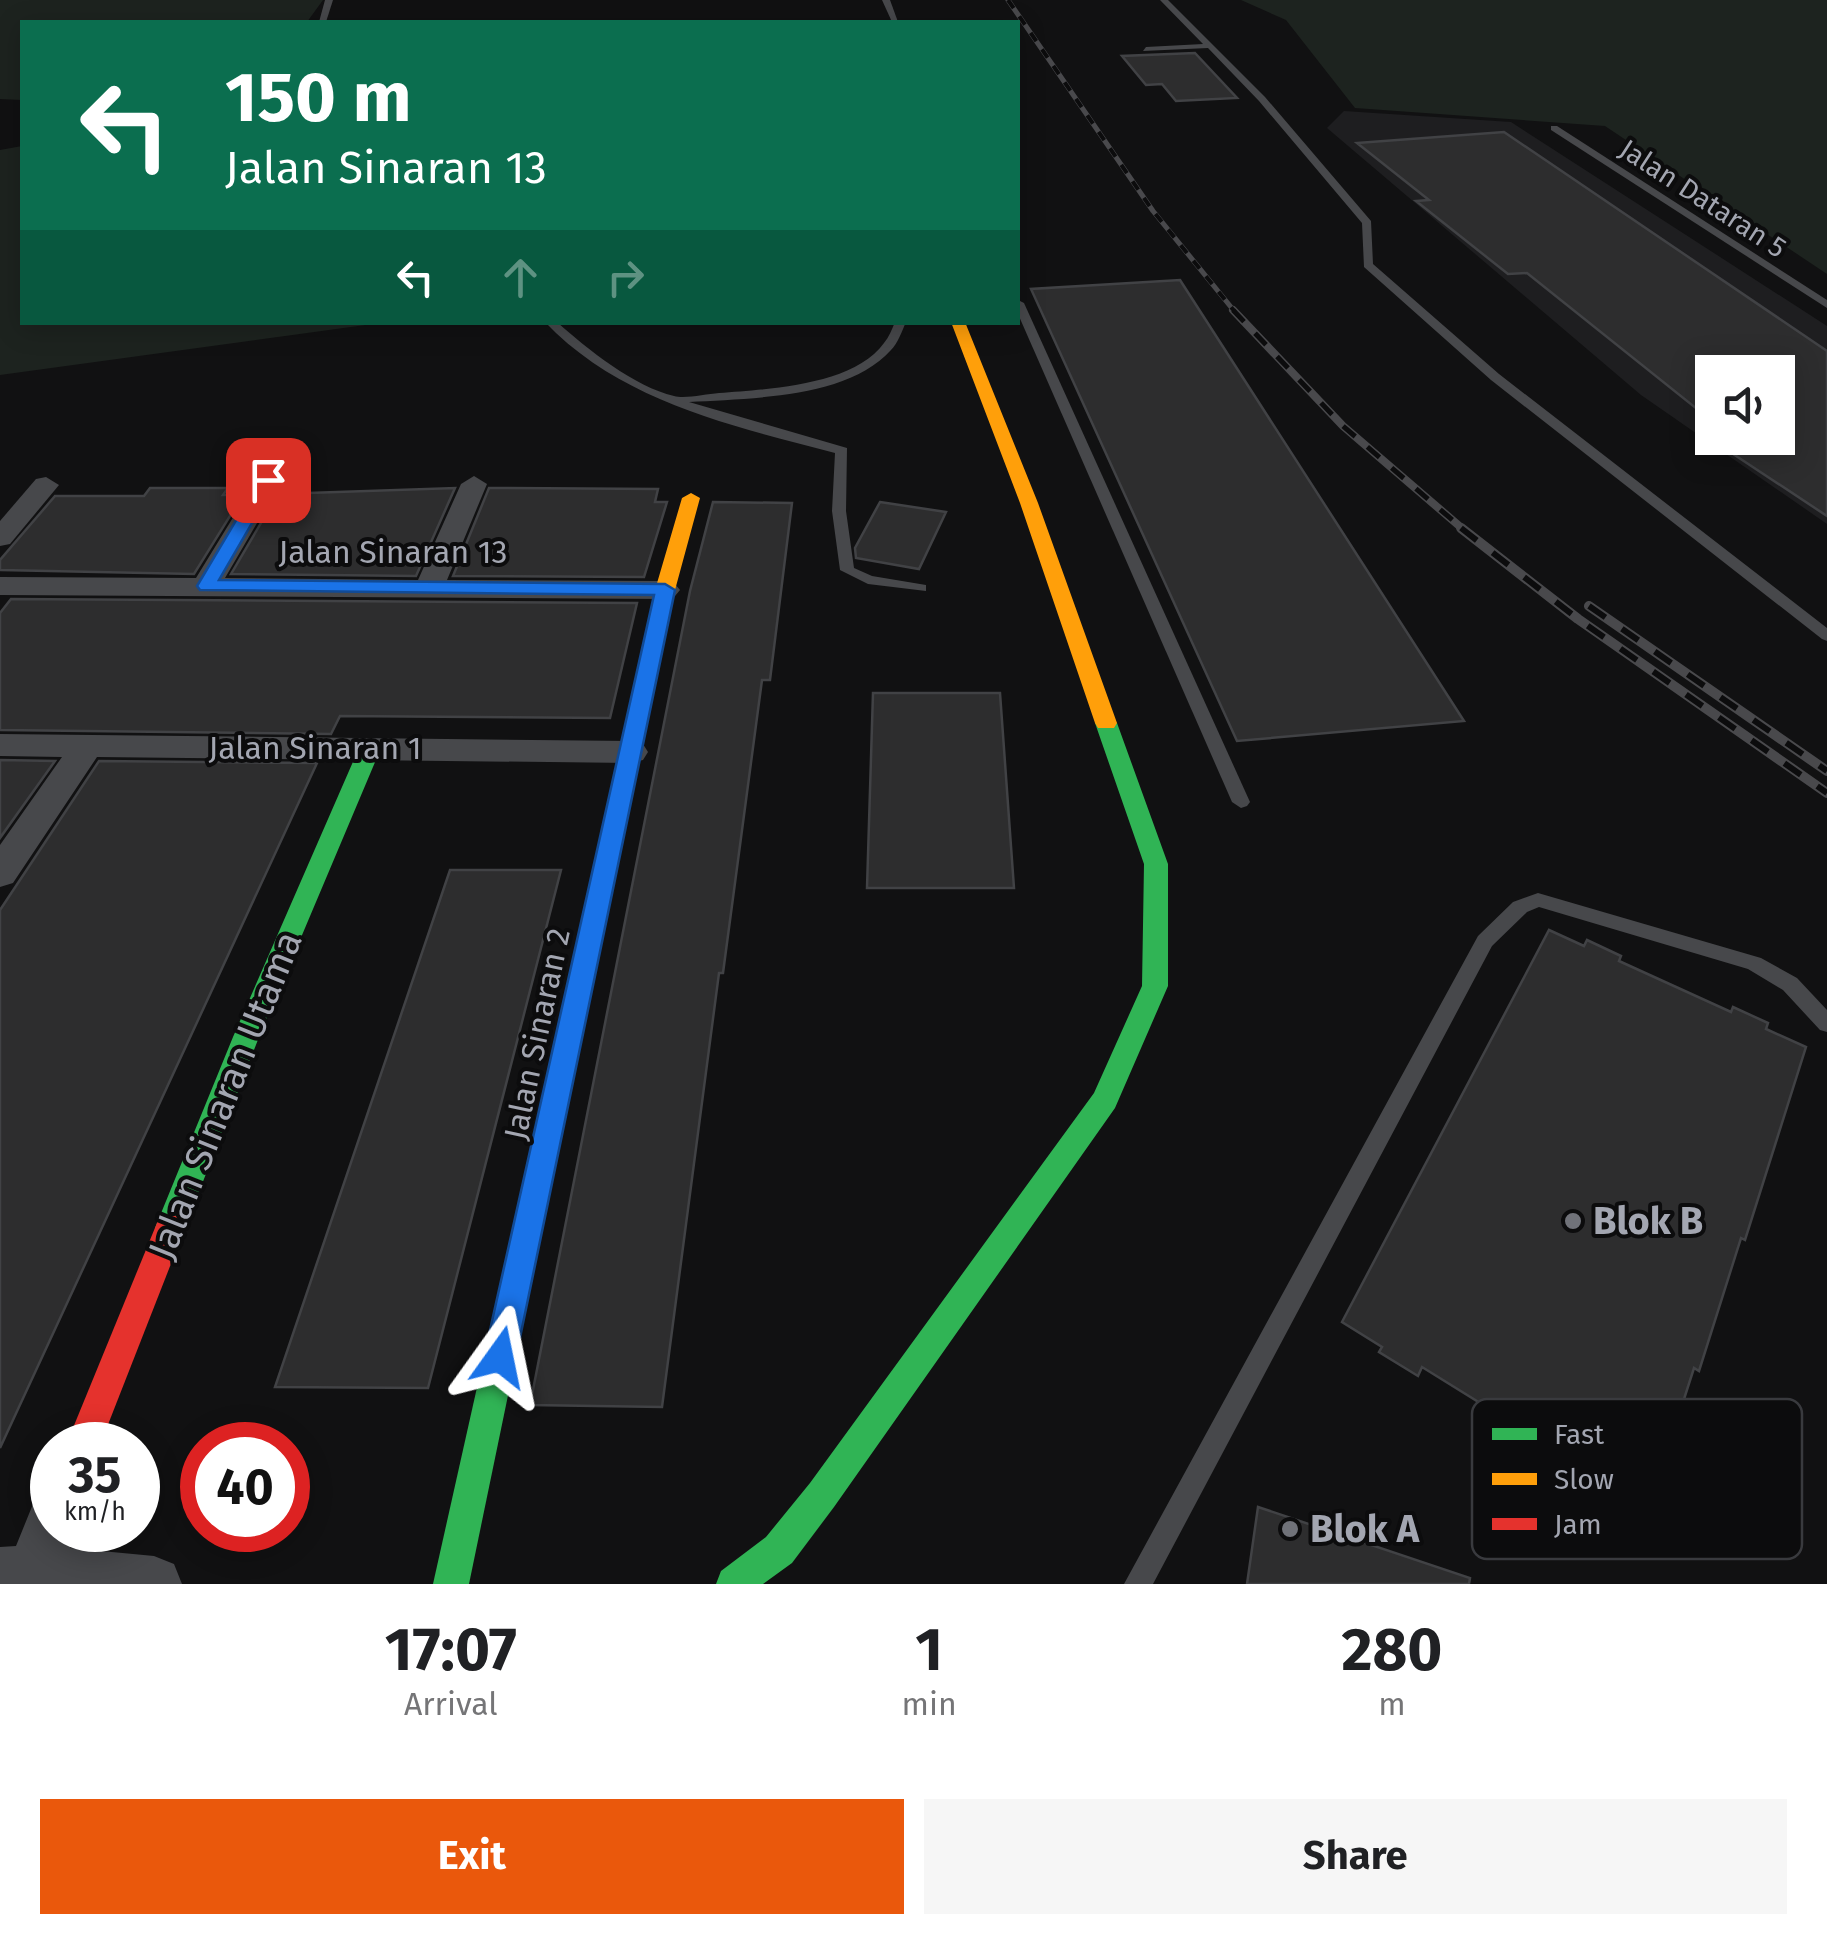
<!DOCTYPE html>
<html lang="en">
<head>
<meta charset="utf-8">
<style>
	body { margin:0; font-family:"Fira Sans",sans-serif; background:#f6f6f6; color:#202124; height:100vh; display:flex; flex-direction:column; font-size:38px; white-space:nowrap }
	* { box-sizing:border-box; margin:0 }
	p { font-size:32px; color:#757577 }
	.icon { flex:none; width:55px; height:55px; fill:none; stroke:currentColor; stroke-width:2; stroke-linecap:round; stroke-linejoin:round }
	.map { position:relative; height:1584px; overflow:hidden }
	.sheet { display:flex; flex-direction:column; background:#fff; flex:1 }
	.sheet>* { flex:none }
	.guide { position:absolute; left:20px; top:20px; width:1000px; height:305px; border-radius:0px; box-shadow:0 5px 25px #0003; background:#0b6e4f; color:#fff; overflow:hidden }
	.fabs { position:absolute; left:1695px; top:355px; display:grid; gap:20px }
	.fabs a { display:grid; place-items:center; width:100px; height:100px; border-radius:0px; background:#fff; box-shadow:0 5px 25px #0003; font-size:50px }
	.speed { position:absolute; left:30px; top:1422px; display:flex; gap:20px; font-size:50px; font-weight:700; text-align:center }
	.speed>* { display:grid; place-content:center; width:130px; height:130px; border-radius:50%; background:#fff; box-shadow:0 5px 25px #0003; line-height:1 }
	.speed small { font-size:25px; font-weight:400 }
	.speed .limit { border:15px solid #d22; background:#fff; color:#111 }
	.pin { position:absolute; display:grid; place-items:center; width:85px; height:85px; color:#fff; margin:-42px; border-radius:20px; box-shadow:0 5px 15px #0006 }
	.me { position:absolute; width:110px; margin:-55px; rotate:12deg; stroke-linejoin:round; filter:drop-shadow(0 0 8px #0008) }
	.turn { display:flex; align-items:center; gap:35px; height:210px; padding:0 40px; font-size:45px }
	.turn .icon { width:130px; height:130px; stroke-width:2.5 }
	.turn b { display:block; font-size:70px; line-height:85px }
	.lanes { display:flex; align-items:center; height:95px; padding:0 40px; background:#0003; justify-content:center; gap:50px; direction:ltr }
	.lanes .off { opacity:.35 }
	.eta { display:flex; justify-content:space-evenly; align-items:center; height:170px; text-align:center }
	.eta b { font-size:60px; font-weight:700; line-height:70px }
	.button { display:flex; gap:20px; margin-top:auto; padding:20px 40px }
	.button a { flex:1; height:115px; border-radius:0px; background:#ea580c; color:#fff; font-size:40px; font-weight:700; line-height:115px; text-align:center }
	.button a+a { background:#f6f6f6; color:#202124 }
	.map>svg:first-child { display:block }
	.built { fill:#1e1e20; fill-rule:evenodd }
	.green { fill:#1d231f }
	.building { fill:#2d2d2e; stroke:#414245; stroke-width:2.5 }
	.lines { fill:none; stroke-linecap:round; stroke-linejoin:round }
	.lane { fill:#47484b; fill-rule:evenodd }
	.street { fill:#47484b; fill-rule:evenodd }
	.fast { fill:#30b455; fill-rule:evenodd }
	.slow { fill:#ff9f0a; fill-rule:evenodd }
	.jam { fill:#e5322d; fill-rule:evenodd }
	.rail-far2-casing { stroke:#49494c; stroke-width:5 }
	.rail-far1-casing { stroke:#49494c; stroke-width:8 }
	.rail-casing { stroke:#49494c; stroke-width:10 }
	.rail-far2 { stroke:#0c0c0d; stroke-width:4; stroke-dasharray:10; stroke-linecap:butt }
	.rail-far1 { stroke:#0c0c0d; stroke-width:5; stroke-dasharray:16; stroke-linecap:butt }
	.rail { stroke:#0c0c0d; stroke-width:6; stroke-dasharray:20; stroke-linecap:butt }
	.route { fill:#1a73e8; stroke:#114b97; stroke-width:2.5 }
	.poi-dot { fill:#707279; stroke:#0c0c0d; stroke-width:4 }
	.labels { text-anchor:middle; stroke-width:8; stroke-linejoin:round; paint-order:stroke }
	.far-street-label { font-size:28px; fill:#a3a6b1; stroke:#0c0c0d }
	.street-label { font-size:32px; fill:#a3a6b1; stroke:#0c0c0d }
	.near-street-label { font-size:38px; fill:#a3a6b1; stroke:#0c0c0d }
	.near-poi-label { font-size:38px; font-weight:bold; fill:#a3a6b1; stroke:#0c0c0d; text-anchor:start }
	.key { fill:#0c0c0d; stroke:#393a3e; stroke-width:2.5 }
	.key-label { font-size:28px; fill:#a3a6b1 }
</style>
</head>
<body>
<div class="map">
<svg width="1827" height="1584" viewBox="0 0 1827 1584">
	<rect width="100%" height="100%" fill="#111112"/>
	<path class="built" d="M1344,111L1511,122L1827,326V524L1641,395L1327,128ZM1712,372H1778V438H1712Z"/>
	<g class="green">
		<path d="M0,0H323L307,22H22V100L0,99Z"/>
		<path d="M1241,0H1827V274L1605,126L1355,108L1286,20Z"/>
		<path d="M22,146V322L380,323L0,375V150Z"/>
	</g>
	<g class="building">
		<path d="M1195,53L1237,98L1176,101L1162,84L1146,85L1122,56Z"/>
		<path d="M1504,132L1827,351V516L1709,438H1778V366L1712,372V421L1527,273L1508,274L1416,201L1429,200L1357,143Z"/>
		<path d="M1180,280L1464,721L1237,741L1031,289Z"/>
		<path d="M150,488H228L223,495H243L194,574L0,570V560L55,496H144Z"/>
		<path d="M455,488L416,576L231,574L278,494Z"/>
		<path d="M489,488L658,489L655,502H667L644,577L453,576Z"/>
		<path d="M713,502L792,503L770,680H762L723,973H719L662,1407L530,1405L690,591Z"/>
		<path d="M880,502L946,512L919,569L856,558L855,548Z"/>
		<path d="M11,599L637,603L610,718L340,716L331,734L0,730V613Z"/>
		<path d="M873,693H1000L1014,888H867Z"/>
		<path d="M0,760L55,761L0,838Z"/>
		<path d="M99,761L317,763L0,1448V910Z"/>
		<path d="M450,870H561L428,1388L275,1387Z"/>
		<path d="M1549,930L1584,946L1587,940L1621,956L1619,961L1731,1012L1733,1007L1768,1023L1766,1029L1806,1047L1745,1240L1741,1238L1699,1371L1694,1368L1648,1511L1604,1483L1601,1491L1559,1465L1564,1455L1422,1367L1418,1376L1379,1352L1382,1347L1342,1322Z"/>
		<path d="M1258,1507L1470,1578L1469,1584H1247Z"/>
	</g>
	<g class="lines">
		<g class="lane">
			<path d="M325,0H333L326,22H319Z"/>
			<path d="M882,0H890L898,22H892Z"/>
			<path d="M1160,0H1168L1265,97L1371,221L1373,264L1499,374L1827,628V641L1822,639L1491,380L1364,267L1362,223L1259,101L1208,48L1143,51L1146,47L1203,44Z"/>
			<path d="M1551,126H1557L1827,300V308L1551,130Z"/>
			<path d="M1018,300L1024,303L1250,802L1247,806L1241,808L1232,802L1018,314Z"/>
			<path d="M545,322H557C587,349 635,387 674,396C685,399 706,394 719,393C767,389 853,386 884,343C889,337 892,329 895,322H906C902,331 898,343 891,350C847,399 750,398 689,402L847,448L846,511L854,568L872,576L926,585V591L868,584L840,570L832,511L835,453C733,426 621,402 545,322Z"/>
			<path d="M1538,893L1761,958L1797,978L1827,1010V1032L1820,1030L1783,990L1748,969L1539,907L1527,912L1492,946L1153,1584H1124L1478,936L1513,902Z"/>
		</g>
		<g class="street">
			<path d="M269,472L282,480L225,578L418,580L461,484L474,476L487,484L447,580L665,581L675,584L680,590L675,596L665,599L0,595V577L196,578L256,480Z"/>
			<path d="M46,477L59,485L10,544L0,546V521L36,479Z"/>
			<path d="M0,734L631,741L643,744L648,752L643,760L631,763L97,757L13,883L0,887V845L62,757L0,756Z"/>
			<path d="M52,1496V1530H77L70,1548L154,1556L174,1564L182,1584H0V1547L16,1546L33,1504Z"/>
		</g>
		<g class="fast">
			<path d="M1106,716L1117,723L1168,864V986L1115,1108L834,1507L792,1563L763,1584H716L721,1571L766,1537L810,1483L1094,1093L1142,986L1144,864L1095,723Z"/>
			<path d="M370,741L381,748L259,1037L185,1228L181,1238L170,1242L159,1238L155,1228L233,1037L359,748Z"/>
			<path d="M603,869L611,872L615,878L469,1584H433L591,878L595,872Z"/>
		</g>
		<g class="slow">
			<path d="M951,322H965L1038,503L1117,723L1114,728H1098L1095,723L1020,503Z"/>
			<path d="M691,493L700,498L675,590L615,878L611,884H595L591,878L655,590L682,498Z"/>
		</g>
		<path class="jam" d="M170,1214L181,1218L185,1228L100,1445H66L159,1218Z"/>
		<g class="rail-far2-casing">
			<path id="rail-far2" d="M1008,0L1153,211L1235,312"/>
		</g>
		<g class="rail-far1-casing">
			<path id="rail-far1" d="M1233,310L1343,426L1464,530"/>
		</g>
		<g class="rail-casing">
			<g id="rail">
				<path d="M1461,528L1578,619L1827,793"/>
				<path d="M1589,606L1827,771"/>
			</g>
		</g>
		<use href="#rail-far2" class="rail-far2"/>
		<use href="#rail-far1" class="rail-far1"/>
		<use href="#rail" class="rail"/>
	</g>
	<path class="route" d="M268,475L277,480L219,580L665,584L675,590L516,1357L512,1368L500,1373L489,1368L484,1357L654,595L200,590L197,586L260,480Z"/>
	<g class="poi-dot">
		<circle cx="1573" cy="1221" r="10"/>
		<circle cx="1290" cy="1529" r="10"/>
	</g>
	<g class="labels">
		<g class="far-street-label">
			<text transform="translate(1703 198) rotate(33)" y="10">Jalan Dataran 5</text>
		</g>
		<g class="street-label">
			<text x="393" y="563">Jalan Sinaran 13</text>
			<text x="315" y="759">Jalan Sinaran 1</text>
			<text transform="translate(537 1034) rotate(-78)" y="11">Jalan Sinaran 2</text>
		</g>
		<g class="near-street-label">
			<text transform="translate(225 1095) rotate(-68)" y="13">Jalan Sinaran Utama</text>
		</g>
		<g class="near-poi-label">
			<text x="1593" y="1234">Blok B</text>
			<text x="1310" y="1542">Blok A</text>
		</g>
	</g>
	<rect x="1472" y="1399" width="330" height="160" rx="15" class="key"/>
	<rect x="1492" y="1428" width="45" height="12" fill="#30b455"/>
	<rect x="1492" y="1473" width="45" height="12" fill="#ff9f0a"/>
	<rect x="1492" y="1518" width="45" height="12" fill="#e5322d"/>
	<g class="key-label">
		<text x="1554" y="1444">Fast</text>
		<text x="1554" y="1489">Slow</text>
		<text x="1554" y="1534">Jam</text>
	</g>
</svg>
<div class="fabs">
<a><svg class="icon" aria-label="sound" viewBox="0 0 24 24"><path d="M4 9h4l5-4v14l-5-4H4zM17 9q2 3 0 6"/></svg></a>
</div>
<div class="speed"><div>35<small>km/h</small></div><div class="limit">40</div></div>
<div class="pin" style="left:268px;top:480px;background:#d93025"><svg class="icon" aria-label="arrive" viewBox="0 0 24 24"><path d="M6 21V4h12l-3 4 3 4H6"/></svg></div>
<svg class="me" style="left:500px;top:1357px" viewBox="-20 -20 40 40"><path d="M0-17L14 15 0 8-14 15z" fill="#1a73e8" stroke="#fff" stroke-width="4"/></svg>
<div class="guide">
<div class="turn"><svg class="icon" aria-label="left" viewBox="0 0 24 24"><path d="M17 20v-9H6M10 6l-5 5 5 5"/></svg><div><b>150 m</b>Jalan Sinaran 13</div></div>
<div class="lanes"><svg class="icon" aria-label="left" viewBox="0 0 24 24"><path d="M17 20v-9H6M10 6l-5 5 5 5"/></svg><svg class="icon off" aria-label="ahead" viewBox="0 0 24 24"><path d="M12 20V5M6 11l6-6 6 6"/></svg><svg class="icon off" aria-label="right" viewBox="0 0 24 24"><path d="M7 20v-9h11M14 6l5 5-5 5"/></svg></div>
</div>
</div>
<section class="sheet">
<div class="eta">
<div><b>17:07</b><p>Arrival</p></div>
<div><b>1</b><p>min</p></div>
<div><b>280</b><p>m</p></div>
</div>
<div class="button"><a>Exit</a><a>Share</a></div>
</section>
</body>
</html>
